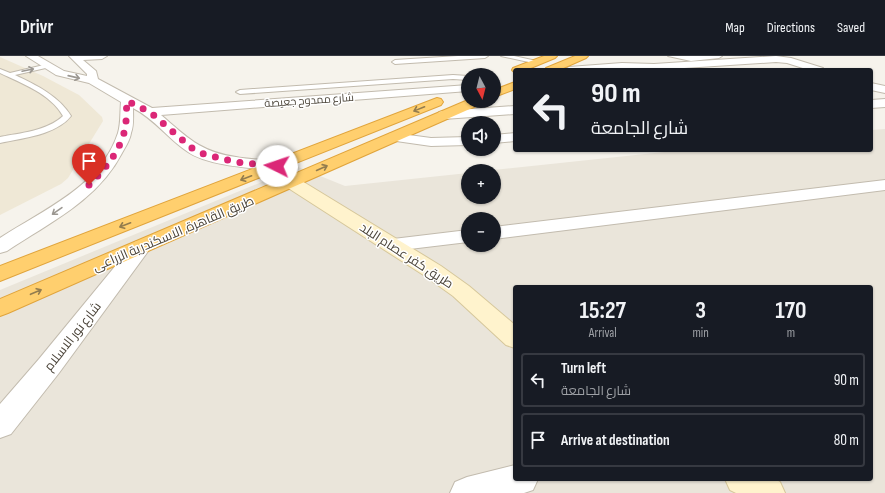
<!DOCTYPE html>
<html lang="en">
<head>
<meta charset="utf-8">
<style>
	body { margin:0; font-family:"Sofia Sans Condensed",Cairo,sans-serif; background:#242831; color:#f1f3f6; height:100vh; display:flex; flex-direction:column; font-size:15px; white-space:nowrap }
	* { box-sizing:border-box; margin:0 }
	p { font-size:13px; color:#9ea1a6 }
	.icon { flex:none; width:22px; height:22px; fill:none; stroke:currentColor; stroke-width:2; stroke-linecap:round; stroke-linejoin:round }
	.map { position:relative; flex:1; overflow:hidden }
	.side { position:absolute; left:513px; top:229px; width:360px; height:196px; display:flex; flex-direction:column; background:#171b24; border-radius:4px; box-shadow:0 1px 3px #0004 }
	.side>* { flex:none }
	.banner { position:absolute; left:513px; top:12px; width:360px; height:84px; border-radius:4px; box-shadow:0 1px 3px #0004; background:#171b24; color:#f1f3f6; overflow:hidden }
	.needle { width:26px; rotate:173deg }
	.fabs { position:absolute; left:461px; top:12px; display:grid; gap:8px }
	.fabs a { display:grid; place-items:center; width:40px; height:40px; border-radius:50%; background:#171b24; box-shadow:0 1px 3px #0004; font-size:20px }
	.pin { position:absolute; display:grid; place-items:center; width:34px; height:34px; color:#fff; margin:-41px -17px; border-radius:50% 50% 50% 0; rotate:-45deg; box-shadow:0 0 4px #0007 }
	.pin .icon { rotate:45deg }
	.me { position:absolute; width:44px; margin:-22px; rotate:274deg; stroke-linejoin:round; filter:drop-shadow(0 0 3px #0008) }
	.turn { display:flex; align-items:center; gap:14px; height:84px; padding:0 12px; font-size:18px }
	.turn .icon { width:52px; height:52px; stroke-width:2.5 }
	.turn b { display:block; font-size:28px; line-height:34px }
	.eta { display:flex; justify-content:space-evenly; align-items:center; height:68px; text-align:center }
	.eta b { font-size:24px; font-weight:700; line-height:28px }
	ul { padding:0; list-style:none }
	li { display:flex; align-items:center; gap:12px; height:54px; margin:0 8px 6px; padding:0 4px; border:2px solid #363941; border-radius:4px }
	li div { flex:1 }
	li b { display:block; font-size:15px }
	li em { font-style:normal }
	header { display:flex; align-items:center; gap:24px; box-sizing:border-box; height:56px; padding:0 20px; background:#171b24; border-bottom:1px solid #363941 }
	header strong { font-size:19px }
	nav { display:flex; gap:22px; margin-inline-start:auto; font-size:14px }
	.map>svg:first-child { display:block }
	.residential { fill:#eae5da; fill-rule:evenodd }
	.education { fill:#efe8d6 }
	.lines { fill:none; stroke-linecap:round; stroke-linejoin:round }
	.lane-casing { stroke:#c2bbae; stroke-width:2 }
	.street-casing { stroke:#c2bbae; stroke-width:2 }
	.secondary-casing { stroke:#d6c79b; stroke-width:2 }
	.highway-casing { stroke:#e0a43c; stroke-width:2 }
	.lane { fill:#fff; fill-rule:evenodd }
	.street { fill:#fff; fill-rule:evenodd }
	.secondary { fill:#fff3cd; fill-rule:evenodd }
	.highway { fill:#ffcf6e; fill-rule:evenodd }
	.oneway { stroke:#9c9892 }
	.oneway2 { stroke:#937c4e }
	.route { stroke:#db2777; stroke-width:7; stroke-dasharray:0 12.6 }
	.labels { text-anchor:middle; stroke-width:3; stroke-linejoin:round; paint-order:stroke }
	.far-street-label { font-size:11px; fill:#4b4439; stroke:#fff }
	.street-label { font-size:13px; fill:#4b4439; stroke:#fff }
</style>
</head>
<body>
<header>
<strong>Drivr</strong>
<nav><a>Map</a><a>Directions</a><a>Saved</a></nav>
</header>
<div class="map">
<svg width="885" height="437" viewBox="0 0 885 437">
	<rect width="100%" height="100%" fill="#f6f3ec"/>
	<path class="residential" d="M885,73V437H0V234L298,111L345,130L468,117V141H494V115H484L683,94H871V74ZM468,163H494V189H468ZM515,231H871V423H515Z"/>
	<path class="education" d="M0,1L43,20L79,39L102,61L103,65L68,122L61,128L0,159Z"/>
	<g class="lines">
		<g class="lane-casing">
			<g id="lane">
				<path d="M458,0H488L485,2L395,8L392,6L395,4Z"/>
				<path d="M501,0H514L541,6L538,8Z"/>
				<path d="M668,0H722L719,2L691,5Z"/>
				<path d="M48,8L50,9V11L15,19C36,29 59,40 71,60C56,79 23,82 0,87V81C20,77 47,75 63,60C51,38 21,27 0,17V13L10,17Z"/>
				<path d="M453,19L468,20V24L453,23L240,38L236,36L240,34Z"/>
			</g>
		</g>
		<g class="street-casing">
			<g id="street">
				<path d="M26,0H38L64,15L87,20V18L69,0H107L102,3L83,4L96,15L98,23L152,52L468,29V35L161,59C187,81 200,96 236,101C251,104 267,103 283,107L285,110L283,113L277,115C253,112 208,110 188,96C168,83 155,63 133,52C133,61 134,69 131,77C130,84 126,90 122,97C98,144 49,167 7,195L0,197V182C43,154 101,130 118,77C121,67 120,56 121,46L89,27L56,19Z"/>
				<path d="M776,0L791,2L823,12L824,14H809L787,7L776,6L654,14H564L569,11L622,7L654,8Z"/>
				<path d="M871,27L885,30V37L871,34Z"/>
				<path d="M885,43V51L871,52V44Z"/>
				<path d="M515,50V58L444,63L439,62L438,59L439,56L444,55Z"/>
				<path d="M394,77L431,82L468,81V89L431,90L389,84L387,81L389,78Z"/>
				<path d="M515,77V85L494,87V79Z"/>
				<path d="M885,124V134L494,183V171Z"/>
				<path d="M468,174V186L393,195L386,193L383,189L386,185L393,183Z"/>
				<path d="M142,184L149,186L152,190L149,194L59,317L11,378L0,382V348L39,303L135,186Z"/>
				<path d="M515,409V423H538L533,434L524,437H450L455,426L467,421Z"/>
			</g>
		</g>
		<g class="secondary-casing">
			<g id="secondary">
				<path d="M291,121L297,122L441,210L469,230L515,269V292L506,289L453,240L425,220L285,130L283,126L285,122Z"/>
				<path d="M725,423H775L780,426L785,437H736L730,434Z"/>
			</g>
		</g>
		<g class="highway-casing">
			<g id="highway">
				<path d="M544,0H557L555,2L526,14H515V17L512,14L513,12Z"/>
				<path d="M575,0H588L586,2L559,14H545L546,12Z"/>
				<path d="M515,26V33L494,41V34Z"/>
				<path d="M437,42L441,43L443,46L441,49L0,225V210Z"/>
				<path d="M468,44L483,45L481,48L8,257L0,260V243Z"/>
			</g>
		</g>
		<use href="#lane" class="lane"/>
		<use href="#street" class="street"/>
		<use href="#secondary" class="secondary"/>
		<use href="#highway" class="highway"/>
	</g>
	<defs><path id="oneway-shaft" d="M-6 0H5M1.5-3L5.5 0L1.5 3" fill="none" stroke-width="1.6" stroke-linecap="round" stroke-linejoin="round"/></defs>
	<g class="oneway">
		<use href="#oneway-shaft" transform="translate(28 14) rotate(-12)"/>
		<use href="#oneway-shaft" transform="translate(74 21) rotate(13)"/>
		<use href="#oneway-shaft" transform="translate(57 155) rotate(145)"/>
	</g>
	<g class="oneway2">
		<use href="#oneway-shaft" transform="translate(419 53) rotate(158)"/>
		<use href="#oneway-shaft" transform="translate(322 112) rotate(-24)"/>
		<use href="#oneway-shaft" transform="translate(246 122) rotate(159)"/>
		<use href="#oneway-shaft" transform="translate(125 169) rotate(159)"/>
		<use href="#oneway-shaft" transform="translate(36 236) rotate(-23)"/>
	</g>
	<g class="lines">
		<path class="route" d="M89,129C104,114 118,98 124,77C127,67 126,55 127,45L150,56L193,93L204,98L235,106L277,110"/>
	</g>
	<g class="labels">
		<g class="far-street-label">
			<text transform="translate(309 44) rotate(-4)" y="4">شارع ممدوح جعيصة</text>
		</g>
		<g class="street-label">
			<text transform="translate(173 177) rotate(-23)" y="5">طريق القاهرة, الاسكندرية الزراعى</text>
			<text transform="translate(407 199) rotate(33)" y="5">طريق كفر عصام البلد</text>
			<text transform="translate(72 280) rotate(-52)" y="5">شارع نور الاسلام</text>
		</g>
	</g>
</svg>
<div class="fabs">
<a><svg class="needle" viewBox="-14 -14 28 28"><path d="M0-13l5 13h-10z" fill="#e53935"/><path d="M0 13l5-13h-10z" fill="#9ea1a6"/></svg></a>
<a><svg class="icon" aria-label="sound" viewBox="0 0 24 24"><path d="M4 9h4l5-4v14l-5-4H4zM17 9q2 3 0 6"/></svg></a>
<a>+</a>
<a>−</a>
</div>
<div class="pin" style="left:89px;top:129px;background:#d93025"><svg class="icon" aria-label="arrive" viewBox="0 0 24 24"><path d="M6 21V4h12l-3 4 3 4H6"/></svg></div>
<svg class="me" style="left:277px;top:110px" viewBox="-20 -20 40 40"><circle r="19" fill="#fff"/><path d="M0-13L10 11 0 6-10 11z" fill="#db2777"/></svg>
<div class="banner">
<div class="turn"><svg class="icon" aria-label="left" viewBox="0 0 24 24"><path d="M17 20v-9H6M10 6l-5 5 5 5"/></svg><div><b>90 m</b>شارع الجامعة</div></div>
</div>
<section class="side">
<div class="eta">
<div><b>15:27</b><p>Arrival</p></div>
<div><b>3</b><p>min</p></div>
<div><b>170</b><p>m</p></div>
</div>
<ul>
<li><svg class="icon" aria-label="left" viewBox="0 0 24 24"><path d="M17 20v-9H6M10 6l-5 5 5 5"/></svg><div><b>Turn left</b><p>شارع الجامعة</p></div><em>90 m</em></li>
<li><svg class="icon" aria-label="arrive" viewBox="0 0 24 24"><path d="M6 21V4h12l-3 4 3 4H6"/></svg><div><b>Arrive at destination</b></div><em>80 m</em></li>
</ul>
</section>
</div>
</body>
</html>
